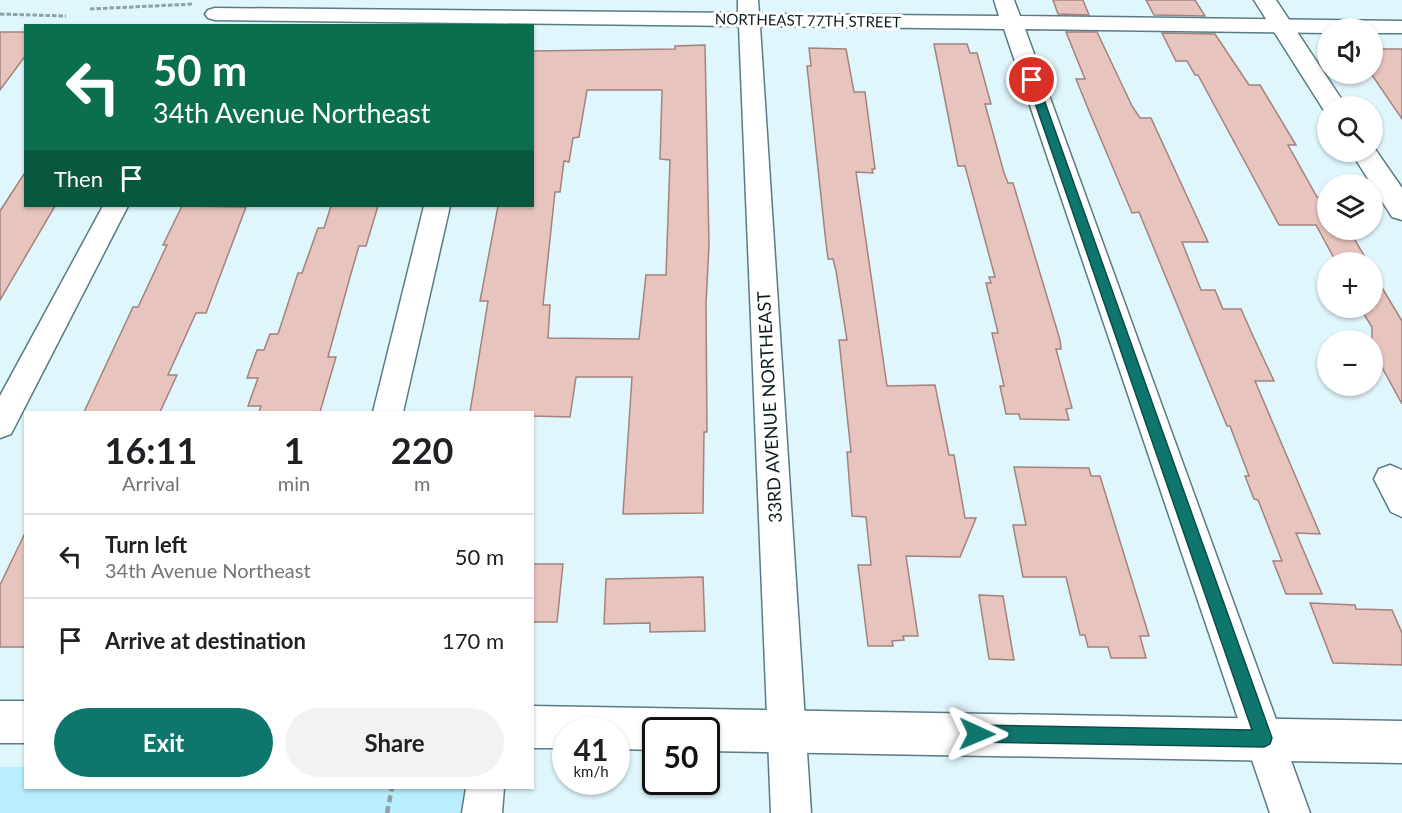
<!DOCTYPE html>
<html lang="en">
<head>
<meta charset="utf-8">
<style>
	body { margin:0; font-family:Lato,sans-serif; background:#f2f2f2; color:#202124; height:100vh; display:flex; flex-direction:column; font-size:22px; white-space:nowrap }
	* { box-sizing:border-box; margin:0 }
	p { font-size:20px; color:#757577 }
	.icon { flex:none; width:33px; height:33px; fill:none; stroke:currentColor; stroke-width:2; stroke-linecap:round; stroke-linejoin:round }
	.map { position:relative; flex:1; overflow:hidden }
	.details { position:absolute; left:24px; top:411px; width:510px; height:378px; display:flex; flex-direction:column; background:#fff; border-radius:0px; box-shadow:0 2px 4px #0004 }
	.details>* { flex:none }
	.top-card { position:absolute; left:24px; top:24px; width:510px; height:183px; border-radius:0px; box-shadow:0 2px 4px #0004; background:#0b6e4f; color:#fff; overflow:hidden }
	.tools { position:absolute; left:1317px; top:18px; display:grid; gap:12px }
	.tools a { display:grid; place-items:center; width:66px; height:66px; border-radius:50%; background:#fff; box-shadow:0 2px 4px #0004; font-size:30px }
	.speed { position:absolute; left:552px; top:717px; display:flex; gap:12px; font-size:30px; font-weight:700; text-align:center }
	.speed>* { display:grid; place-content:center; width:78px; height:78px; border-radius:50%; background:#fff; box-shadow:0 2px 4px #0004; line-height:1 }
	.speed small { font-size:15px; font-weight:400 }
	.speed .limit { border:3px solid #111; border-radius:9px; background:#fff; color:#111 }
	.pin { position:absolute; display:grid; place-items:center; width:51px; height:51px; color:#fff; margin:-26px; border:3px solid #fff; border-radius:50%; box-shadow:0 2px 6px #0007 }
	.me { position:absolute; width:66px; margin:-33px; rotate:91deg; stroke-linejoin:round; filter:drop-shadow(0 0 4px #0008) }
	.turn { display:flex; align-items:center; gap:21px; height:126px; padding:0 30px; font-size:27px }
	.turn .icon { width:78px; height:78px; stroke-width:2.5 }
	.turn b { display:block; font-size:42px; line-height:51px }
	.then { display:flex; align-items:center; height:57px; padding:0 30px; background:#0003; gap:12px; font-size:22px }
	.eta { display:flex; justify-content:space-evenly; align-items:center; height:102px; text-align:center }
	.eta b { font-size:36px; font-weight:700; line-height:42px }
	.cta { display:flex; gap:12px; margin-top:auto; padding:12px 30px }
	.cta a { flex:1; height:69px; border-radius:36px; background:#0f766e; color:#fff; font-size:24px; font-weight:700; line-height:69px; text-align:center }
	.cta a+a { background:#f2f2f2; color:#202124 }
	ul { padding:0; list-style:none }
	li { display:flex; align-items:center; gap:18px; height:84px; padding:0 30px; border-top:2px solid #e0e0e0 }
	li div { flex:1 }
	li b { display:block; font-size:22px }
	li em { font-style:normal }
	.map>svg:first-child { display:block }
	.green { fill:#b8eefe }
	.building { fill:#e7c4bd; stroke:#a3837d; stroke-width:1.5; fill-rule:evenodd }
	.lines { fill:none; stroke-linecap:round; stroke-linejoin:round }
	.minor-casing { stroke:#597b85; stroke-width:3 }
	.major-casing { stroke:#597b85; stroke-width:3 }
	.path-far1 { stroke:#8ea1a7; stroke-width:3; stroke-dasharray:4.5 2; stroke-linecap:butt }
	.path { stroke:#8ea1a7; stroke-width:4.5; stroke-dasharray:7 4; stroke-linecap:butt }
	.minor { fill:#fff; fill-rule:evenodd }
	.major { fill:#fff; fill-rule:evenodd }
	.route { fill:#0f766e; stroke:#0a4d48; stroke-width:1.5 }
	.labels { text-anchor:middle; stroke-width:6; stroke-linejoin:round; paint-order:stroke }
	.far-street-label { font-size:15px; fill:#0f1d21; stroke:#fff }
	.street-label { font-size:18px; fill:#0f1d21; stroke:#fff }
</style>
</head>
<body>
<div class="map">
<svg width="1402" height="813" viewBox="0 0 1402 813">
	<rect width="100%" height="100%" fill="#e0f6fd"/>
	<path class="green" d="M0,767H25L26,788H465L461,813H0Z"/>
	<g class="building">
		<path d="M1053,0H1083L1089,15L1058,14Z"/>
		<path d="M1146,0H1195L1205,16L1154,15Z"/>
		<path d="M0,32H26V55L0,90Z"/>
		<path d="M1066,32H1097L1132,106L1140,118H1151L1208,242H1182L1201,290H1215L1223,309H1241L1253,336L1274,381H1255L1320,534L1296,533L1322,594H1286L1273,561H1282L1258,500L1254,499L1245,476H1249L1230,426H1227L1139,212L1132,213L1089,111L1076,79H1085Z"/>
		<path d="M1162,33L1215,34L1249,85H1260L1296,145H1288L1317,197L1328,198V230H1349L1368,262H1336L1316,225H1279L1198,75H1195L1187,61H1176Z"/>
		<path d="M934,44H967L970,53H977L991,104H985L1004,173L1008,183H1013L1060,340L1061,349H1056L1072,408L1066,409L1069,420L1020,419L1019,414H1006L1000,386H1004L992,333H998L986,283H991L989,277H995L965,166H958Z"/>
		<path d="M705,45L709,245L706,304L707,432H704L703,513L623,514L632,377H576L570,417L532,416V412H470L488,301H480L498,206H532V51L675,49V46ZM587,90H662L660,159L670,160L666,275H646L639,339L548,338L550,305H543L555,192H560L564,161L569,162L573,138L579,137Z"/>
		<path d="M809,48L846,49L854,92H865L875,169H872L873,173L856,172L887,386L935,385L949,455H954L965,518H976L960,557L906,556L918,636H903L904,640L892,641L893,646H868L858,565H871L866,517L852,516L847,452H851L839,340H847L836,271L833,259H828L825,234L807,66H811Z"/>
		<path d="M1372,49H1402V119L1372,75Z"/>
		<path d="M26,171V206H55L0,300V211Z"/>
		<path d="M182,206L246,207L206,313H196L168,375H177L160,412H84L133,307H138L167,245H163Z"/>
		<path d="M331,206H378L366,246H359L350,277L328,357H336L320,412H259L261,406H248L258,378H247L257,350H264L270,334H278L298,273H302L318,228H324Z"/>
		<path d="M1372,271L1402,321V404L1372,349V327L1360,308H1372Z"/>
		<path d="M1014,467L1089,468L1091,476H1100L1149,636H1140L1146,658H1111L1108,647H1088L1085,635H1080L1066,577H1023L1013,525H1026Z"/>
		<path d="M26,531V647H0V585Z"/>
		<path d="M532,564H563L557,622H532Z"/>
		<path d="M703,577L705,631L650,632V623L604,624L606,579Z"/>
		<path d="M979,595L1003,596L1014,660L989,659Z"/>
		<path d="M1310,603L1355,605L1356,609L1392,610L1402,633V665L1333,663Z"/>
	</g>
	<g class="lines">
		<g class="minor-casing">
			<g id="minor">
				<path d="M738,0H758L759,14L999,16L994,0H1014L1020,16L1402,21V33H1372V28H1328V33L1025,29L1310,813H1270L1004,29L760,26L811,813H771L739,26L215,20L208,18L205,14L208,10L215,8L738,13Z"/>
				<path d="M103,206H128L11,434L0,438V396Z"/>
				<path d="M424,206H450L403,412H373Z"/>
				<path d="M1390,465L1402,470V517L1391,512L1374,479L1379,469Z"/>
				<path d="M466,788H504L502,813H462Z"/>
			</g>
		</g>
		<g class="major-casing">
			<g id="major">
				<path d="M1254,0H1276L1346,106H1328V113L1325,112Z"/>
				<path d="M1373,146L1402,188V220L1392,217L1351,152H1372Z"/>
				<rect x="0" y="701" width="26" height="42"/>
				<path d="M532,706L1402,721V763L706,751V730H656V750L616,749V730H566V748H532Z"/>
			</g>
		</g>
		<g class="path-far1">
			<path d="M90,9L194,4"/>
			<path d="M0,14L66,16"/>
		</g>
		<path class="path" d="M387,813L392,788"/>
		<use href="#minor" class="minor"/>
		<use href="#major" class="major"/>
	</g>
	<path class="route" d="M1032,76L1037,80L1272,738L1270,744L1264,747L977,742L971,740L969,734L971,728L977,725L1252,730L1027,80Z"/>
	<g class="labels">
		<g class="far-street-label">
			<text transform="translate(808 21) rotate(1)" y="5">NORTHEAST 77TH STREET</text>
		</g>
		<g class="street-label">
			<text transform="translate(770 407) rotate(-93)" y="6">33RD AVENUE NORTHEAST</text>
		</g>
	</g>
</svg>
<div class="tools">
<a><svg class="icon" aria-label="sound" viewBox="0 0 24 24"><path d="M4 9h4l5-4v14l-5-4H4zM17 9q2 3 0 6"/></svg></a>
<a><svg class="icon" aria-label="search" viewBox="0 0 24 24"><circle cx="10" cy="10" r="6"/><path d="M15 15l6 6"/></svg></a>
<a><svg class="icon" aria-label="layers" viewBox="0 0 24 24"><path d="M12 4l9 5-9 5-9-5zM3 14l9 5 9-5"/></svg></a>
<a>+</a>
<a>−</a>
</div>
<div class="speed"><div>41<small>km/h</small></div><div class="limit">50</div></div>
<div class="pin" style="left:1032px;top:80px;background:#d93025"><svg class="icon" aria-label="arrive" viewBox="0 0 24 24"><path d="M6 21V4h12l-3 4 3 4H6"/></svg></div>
<svg class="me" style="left:977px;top:734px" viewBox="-20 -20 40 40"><path d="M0-17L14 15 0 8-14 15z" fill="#0f766e" stroke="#fff" stroke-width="4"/></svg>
<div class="top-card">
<div class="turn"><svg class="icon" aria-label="left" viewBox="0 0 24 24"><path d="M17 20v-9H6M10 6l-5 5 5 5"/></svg><div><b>50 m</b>34th Avenue Northeast</div></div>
<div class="then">Then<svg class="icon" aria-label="arrive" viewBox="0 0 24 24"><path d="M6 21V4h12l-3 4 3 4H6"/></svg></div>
</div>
<section class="details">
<div class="eta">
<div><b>16:11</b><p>Arrival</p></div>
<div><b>1</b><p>min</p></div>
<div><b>220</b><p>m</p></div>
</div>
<ul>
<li><svg class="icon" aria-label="left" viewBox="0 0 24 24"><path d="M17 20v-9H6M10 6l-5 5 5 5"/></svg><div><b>Turn left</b><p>34th Avenue Northeast</p></div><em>50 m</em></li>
<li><svg class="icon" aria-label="arrive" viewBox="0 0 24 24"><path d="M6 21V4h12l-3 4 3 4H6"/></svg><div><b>Arrive at destination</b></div><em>170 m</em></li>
</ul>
<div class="cta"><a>Exit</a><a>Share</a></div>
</section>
</div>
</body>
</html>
